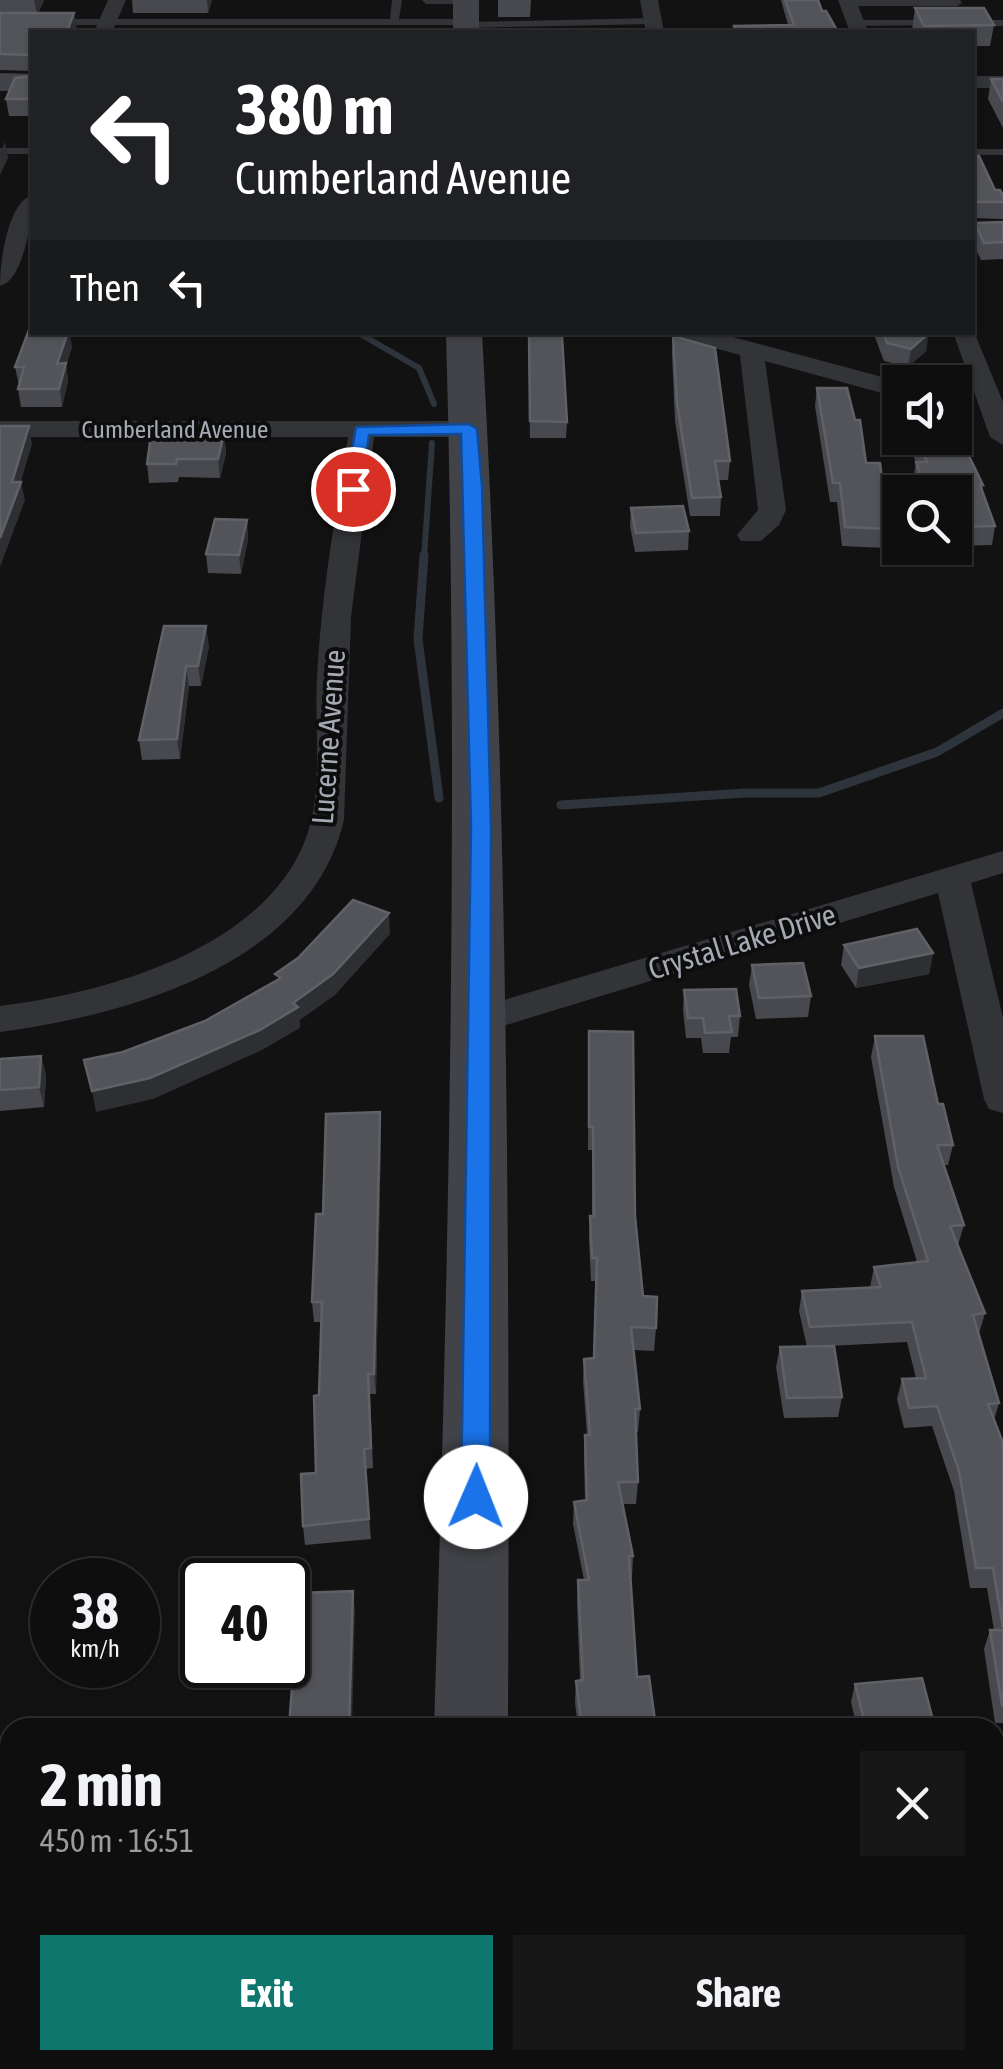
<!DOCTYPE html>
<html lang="en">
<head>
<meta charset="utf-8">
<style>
	body { margin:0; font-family:"Asap Condensed",sans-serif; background:#171717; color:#f1f3f6; height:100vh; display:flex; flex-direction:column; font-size:38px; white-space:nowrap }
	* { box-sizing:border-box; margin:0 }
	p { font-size:32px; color:#9b9c9e }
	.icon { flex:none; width:55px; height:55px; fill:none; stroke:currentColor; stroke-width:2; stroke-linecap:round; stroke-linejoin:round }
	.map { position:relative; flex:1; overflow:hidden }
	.side { position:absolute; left:0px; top:1718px; width:1005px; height:352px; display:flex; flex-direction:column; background:#0e0e0e; border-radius:30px 30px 0 0; box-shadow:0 2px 8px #0004,0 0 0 2px #2e2e2e }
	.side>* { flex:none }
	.hud { position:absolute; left:30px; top:30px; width:945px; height:305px; border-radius:0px; box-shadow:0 2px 8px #0004,0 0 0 2px #2e2e2e; background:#202124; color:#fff; overflow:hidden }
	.fabs { position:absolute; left:882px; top:365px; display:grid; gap:20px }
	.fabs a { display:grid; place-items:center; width:90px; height:90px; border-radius:0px; background:#0e0e0e; box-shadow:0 2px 8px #0004,0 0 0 2px #2e2e2e; font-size:50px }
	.speed { position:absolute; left:30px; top:1558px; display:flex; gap:20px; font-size:50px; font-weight:700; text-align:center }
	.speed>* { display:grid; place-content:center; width:130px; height:130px; border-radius:50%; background:#0e0e0e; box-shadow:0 2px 8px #0004,0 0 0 2px #2e2e2e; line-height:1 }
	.speed small { font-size:25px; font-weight:400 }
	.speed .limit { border:5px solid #111; border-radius:15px; background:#fff; color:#111 }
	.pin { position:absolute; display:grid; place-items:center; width:85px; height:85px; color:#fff; margin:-42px; border:5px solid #fff; border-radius:50%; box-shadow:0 2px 10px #0007 }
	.me { position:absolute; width:110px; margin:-55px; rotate:1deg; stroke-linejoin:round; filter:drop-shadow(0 0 8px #0008) }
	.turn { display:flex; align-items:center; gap:35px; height:210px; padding:0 40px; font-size:45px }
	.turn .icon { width:130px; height:130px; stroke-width:2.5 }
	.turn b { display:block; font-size:70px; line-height:85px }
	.then { display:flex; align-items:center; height:95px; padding:0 40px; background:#0003; gap:20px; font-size:38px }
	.round { display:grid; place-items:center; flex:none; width:105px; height:105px; border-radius:0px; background:#171717 }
	.overview { display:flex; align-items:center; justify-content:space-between; height:170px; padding:0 40px }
	h1 { font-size:60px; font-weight:700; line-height:75px }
	.action { display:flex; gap:20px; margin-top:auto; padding:20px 40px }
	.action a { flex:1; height:115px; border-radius:0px; background:#0f766e; color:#fff; font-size:40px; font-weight:700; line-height:115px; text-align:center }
	.action a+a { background:#171717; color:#f1f3f6 }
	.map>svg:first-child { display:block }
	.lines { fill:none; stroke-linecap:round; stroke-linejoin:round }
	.stream-far1 { stroke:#2d343b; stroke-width:6 }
	.stream { stroke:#2d343b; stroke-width:9 }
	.lane { fill:#333438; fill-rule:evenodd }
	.street { fill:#333438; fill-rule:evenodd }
	.secondary { fill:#424348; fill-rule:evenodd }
	.wall { fill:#48494e }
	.shaded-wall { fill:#2e2f32 }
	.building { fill:#525459; stroke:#5f6167; stroke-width:2.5 }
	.route { fill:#1a73e8; stroke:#114b97; stroke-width:2.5 }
	.labels { text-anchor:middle; stroke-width:8; stroke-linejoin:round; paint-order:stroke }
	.far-street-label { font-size:25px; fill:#a5a9b3; stroke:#0d0d0e }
	.street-label { font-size:30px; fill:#a5a9b3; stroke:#0d0d0e }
</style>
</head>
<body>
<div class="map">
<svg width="1003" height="2069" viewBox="0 0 1003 2069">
	<rect width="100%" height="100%" fill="#121213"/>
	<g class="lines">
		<g class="stream-far1">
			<path d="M357,332L419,368L434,404"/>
			<path d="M424,558L432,443"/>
		</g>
		<g class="stream">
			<path d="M424,555L418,639L439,798"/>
			<path d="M561,805L745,793H819L937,752L1003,713"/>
		</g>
		<g class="lane">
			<path d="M392,0H402L399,19H465L470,22L653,18L658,21L653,24L465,28L460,25H0V19H390Z"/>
			<path d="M422,0H470L471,1L466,4H426Z"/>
			<path d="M960,0L962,3L957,6H848L843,3L848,0Z"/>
			<path d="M936,20L939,25L856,26L851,23L856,20Z"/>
			<path d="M1003,20V26H965L960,23L965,20Z"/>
			<rect x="0" y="148" width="32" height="6"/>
			<rect x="972" y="149" width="31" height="6"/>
		</g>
		<g class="street">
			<path d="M108,0H126L112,32H94Z"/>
			<path d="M640,0H658L664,32H646Z"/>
			<path d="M838,0H856L868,32H850Z"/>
			<rect x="972" y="76" width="31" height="12"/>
			<path d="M32,195C33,217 24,280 0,286C0,263 7,203 32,195Z"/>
			<rect x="972" y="222" width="31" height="14"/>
			<path d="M972,327L1003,402V445L990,437L953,332H972Z"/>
			<path d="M672,332H714L901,382L900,398L765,361L786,510L779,525L761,541H741L737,535L758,510L740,355L675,337Z"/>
			<path d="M0,421H469L482,429L469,437H374L351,617L344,820C310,965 128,1015 0,1032V1006C105,993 265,949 306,838C324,789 314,729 317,678C321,597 335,517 348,437H0Z"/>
			<path d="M1003,851V873L971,883L1003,1018V1113L989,1109L984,1099L938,893L480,1033L467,1029L461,1020L467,1011Z"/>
		</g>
		<g class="secondary">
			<rect x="453" y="0" width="26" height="32"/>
			<path d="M0,73L32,74V90L0,91Z"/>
			<path d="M446,332H482C508,797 510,1262 508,1728H434C449,1262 459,798 446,332Z"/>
			<path d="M421,2060H505L504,2069H420Z"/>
		</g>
	</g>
	<g class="wall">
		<path d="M0,0H44L38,13L77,29L32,32V116H9L6,99L32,76V71L0,70Z"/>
		<path d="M132,0H212L208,13H133Z"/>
		<path d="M498,0H531L530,17H498Z"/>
		<path d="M781,0H818L822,11L838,32H733L734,26L788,25Z"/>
		<path d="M915,8L994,25L990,46H972V32H913L912,30Z"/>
		<path d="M991,79H1003V128L988,99Z"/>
		<path d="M972,156L1003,202V219L972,218Z"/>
		<path d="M1003,222V259L981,260L972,241L975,223Z"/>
		<path d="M528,332L567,422L566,438H530Z"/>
		<path d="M873,332H928L926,351L908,367L884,361Z"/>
		<path d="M673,336L730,461L728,480H718L721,497L720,516H690L675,421L672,354Z"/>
		<path d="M72,347L66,365L68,381L62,407H21L18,389L19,385L15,367Z"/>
		<path d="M817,388L888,529L885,548L842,546L837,502H830L815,406Z"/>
		<path d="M224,434L226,453L220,478L179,477L178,482L149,483L147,464Z"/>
		<path d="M905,438H955L983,485L982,491L995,526L992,545L955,546V492H917L913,481L916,462Z"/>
		<path d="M631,508L689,531L688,550L635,552L630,526Z"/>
		<path d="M247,520L248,539L241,574L208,573L206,554Z"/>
		<path d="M164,626L209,646L201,686H189L180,759L142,760L139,740Z"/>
		<path d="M844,945L933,953L929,974L856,988L841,965Z"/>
		<path d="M752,965L811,996L808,1017L756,1019L749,985Z"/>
		<path d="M684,990L740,1016L738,1037H731L729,1053H703L701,1038H686L683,1010Z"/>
		<path d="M589,1031L635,1216L643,1296L656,1328L654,1351L634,1350L640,1409L638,1432H636L638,1482L636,1504H623L633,1556L632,1578H630L637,1677L656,1728H578L575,1702L576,1681H580L577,1602L578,1580H584L573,1524L574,1502L585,1500L584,1458L585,1435H587L583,1381L584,1359L593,1358L596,1281H591L589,1239L590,1216H592V1150H588Z"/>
		<path d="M875,1036L938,1104L953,1145L948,1165H944L964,1225L958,1245L985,1313L979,1334L999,1403L994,1420L1003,1443V1723H995L984,1649L990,1630H994L987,1588H970L954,1491L932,1426L904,1428L897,1399L902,1379L916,1378L907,1342L809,1347L842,1397L838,1417L784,1418L776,1367L780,1347H807L799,1311L802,1291L870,1288L874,1267L917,1262L894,1187L871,1057Z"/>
		<path d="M41,1056L46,1076L44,1107L0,1111V1116V1059Z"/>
		<path d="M380,1112L381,1132L376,1394H370L373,1468L365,1469L371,1539L305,1545L303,1526L316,1473L321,1322H314L312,1302L323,1214Z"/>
		<path d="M855,1684L935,1728H857L851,1702Z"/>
		<path d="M577,2060H682V2069H578Z"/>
		<path d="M956,2060H995L1003,2069H958Z"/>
	</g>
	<g class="shaded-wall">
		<path d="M34,0H44L37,15Z"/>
		<path d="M207,0H212L208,13Z"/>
		<path d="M74,13L77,29L75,32H67Z"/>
		<path d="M5,142L8,158L0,175V153Z"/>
		<path d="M68,332H70L72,347L66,365L68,381L62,407L57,364Z"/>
		<path d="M929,333L926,351L908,367L911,349Z"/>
		<path d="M29,426L32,444L18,491L21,482L25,500L0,567V538L12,482Z"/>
		<path d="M224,434L226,453L220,478L218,459Z"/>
		<path d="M247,520L248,539L241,574L239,555Z"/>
		<path d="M206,626L209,646L201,686L198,666Z"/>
		<path d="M186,666L189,686L180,759L177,739Z"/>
		<path d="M389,913L390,934L335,995L300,1020V1028L262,1050L153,1099L96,1112L92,1091L293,1003Z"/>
		<path d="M933,953L929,974L856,988L859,968Z"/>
		<path d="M41,1056L46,1076L44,1107L39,1087Z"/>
		<path d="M380,1112L381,1132L376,1394L374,1374Z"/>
		<path d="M353,1591L355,1610L352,1728H349Z"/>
		<path d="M298,2060H302L301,2069H297Z"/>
	</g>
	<g class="building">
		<path d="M785,0H818L822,11H826L838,32H727H736L734,26L794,25Z"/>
		<path d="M915,8H984L994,25L924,26Z"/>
		<path d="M0,13H74L67,32H32V99H6L15,78L32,76V55L0,54Z"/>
		<path d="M991,79H1003V102Z"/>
		<path d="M972,156H979L995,190H1000L1003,195V202H975L972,209Z"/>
		<path d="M1003,222V242L984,243L975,223Z"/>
		<path d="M32,322V332H68L57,364L66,363L59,389H18L24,367H15Z"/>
		<path d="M529,332H555V335L562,336L567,422L530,421Z"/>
		<path d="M883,332H928L929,333L911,349L887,343Z"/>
		<path d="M673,336L715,348L730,461H715L721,497L692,498L677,403Z"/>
		<path d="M817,388H847L855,420H860L866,463H880L888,529L845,527L840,483H833Z"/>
		<path d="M0,426H29L12,482H21L0,538Z"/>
		<path d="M955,427L983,485H980L995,526L955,527V492H926L916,462H927L916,438H955Z"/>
		<path d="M224,434L218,459H177L176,464H147L151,435Z"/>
		<path d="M683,506L689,531L636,533L631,508Z"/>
		<path d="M215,519L247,520L239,555L206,554Z"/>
		<path d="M164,626H206L198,666H186L177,739L139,740Z"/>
		<path d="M353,900L389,913L333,974L293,1003L298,1007L260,1030L150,1078L92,1091L84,1060L123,1052L205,1021L281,978L275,974L298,958Z"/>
		<path d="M917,929L933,953L859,968L844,945Z"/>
		<path d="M803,963L811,996L759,998L752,965Z"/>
		<path d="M736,989L740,1016H729L732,1032L705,1033L703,1018H688L684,990Z"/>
		<path d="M589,1031L633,1032L635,1216L643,1296L657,1297L656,1328L631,1327L640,1409H635L638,1482H618L633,1556H629L637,1677L649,1676L656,1728H582L576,1681L583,1680L578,1580H589L574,1502L587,1500L585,1435H590L584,1359L594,1358L597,1258H592L590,1216H594L593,1127H589Z"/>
		<path d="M875,1036H923L938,1104H943L953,1145H937L964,1225L950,1226L985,1313L973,1315L999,1403L988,1404L1003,1443V1628L993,1568H976L959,1471L937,1406L909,1408L902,1379L926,1378L912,1322L810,1327L802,1291L881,1287L874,1267L928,1261L898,1167Z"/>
		<path d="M41,1056L39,1087L0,1090V1059Z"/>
		<path d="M380,1112L374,1374H368L371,1448L364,1449L369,1519L303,1526L301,1474L316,1473L314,1396L319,1395L322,1302H312L316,1214H323L326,1114Z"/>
		<path d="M834,1346L842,1397L787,1398L780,1347Z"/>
		<path d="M353,1591L349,1728H289L299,1593Z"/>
		<path d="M990,1630H1003V1705H1002Z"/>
		<path d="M922,1678L935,1728H866L855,1684Z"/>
		<path d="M1003,2030V2069H974L972,2060H995V2031Z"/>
		<path d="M236,2060H298L297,2069H235Z"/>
		<path d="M579,2060H682V2065L580,2069Z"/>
	</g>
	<path class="route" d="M469,424L477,429L482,486L491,826L490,1497L485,1506L476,1509L466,1506L461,1497L471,826L461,434L369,435L361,489L353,494L345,489L356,427Z"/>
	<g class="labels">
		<g class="far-street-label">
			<text x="175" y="438">Cumberland Avenue</text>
		</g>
		<g class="street-label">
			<text transform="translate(329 737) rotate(-86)" y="10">Lucerne Avenue</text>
			<text transform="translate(742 942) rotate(-17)" y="10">Crystal Lake Drive</text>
		</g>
	</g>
</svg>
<div class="fabs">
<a><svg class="icon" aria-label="sound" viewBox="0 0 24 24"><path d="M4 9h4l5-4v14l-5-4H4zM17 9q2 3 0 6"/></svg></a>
<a><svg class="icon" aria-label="search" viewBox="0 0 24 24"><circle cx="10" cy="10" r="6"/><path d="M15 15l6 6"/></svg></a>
</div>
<div class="speed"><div>38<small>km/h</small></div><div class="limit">40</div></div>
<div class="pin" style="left:353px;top:489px;background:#d93025"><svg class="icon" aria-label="arrive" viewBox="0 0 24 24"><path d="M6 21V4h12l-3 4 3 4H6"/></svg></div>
<svg class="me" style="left:476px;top:1497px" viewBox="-20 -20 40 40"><circle r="19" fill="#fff"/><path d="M0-13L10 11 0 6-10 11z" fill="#1a73e8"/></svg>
<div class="hud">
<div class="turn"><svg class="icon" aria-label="left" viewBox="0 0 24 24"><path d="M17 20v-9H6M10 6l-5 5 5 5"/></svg><div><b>380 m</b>Cumberland Avenue</div></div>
<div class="then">Then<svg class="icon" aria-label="left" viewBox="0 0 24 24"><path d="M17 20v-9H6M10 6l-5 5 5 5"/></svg></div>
</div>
<section class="side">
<div class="overview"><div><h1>2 min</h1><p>450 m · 16:51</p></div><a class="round"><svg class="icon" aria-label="close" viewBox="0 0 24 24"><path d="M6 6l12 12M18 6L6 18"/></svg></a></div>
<div class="action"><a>Exit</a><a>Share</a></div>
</section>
</div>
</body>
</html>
